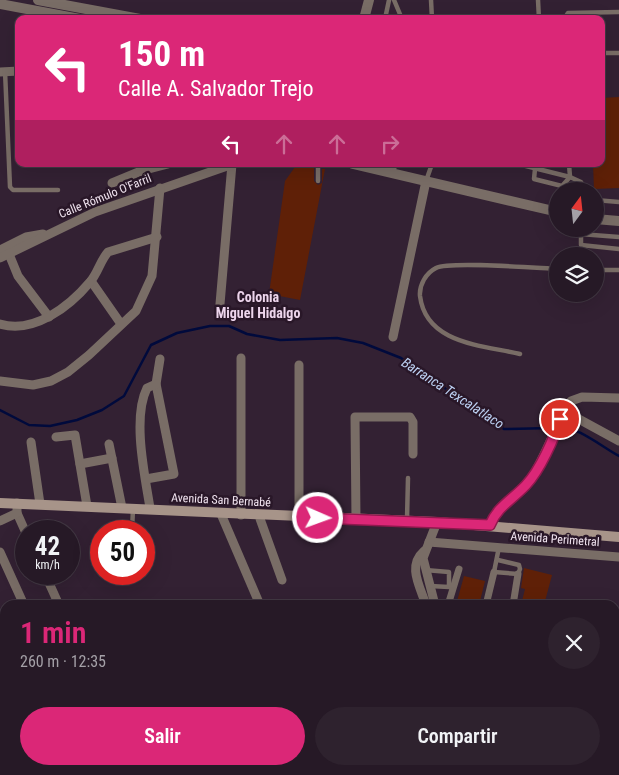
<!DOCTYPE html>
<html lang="es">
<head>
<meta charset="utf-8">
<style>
	body { margin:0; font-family:"Roboto Condensed",sans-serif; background:#2e222e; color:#f1f3f6; height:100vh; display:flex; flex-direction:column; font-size:19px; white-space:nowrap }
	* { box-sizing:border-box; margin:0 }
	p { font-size:16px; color:#a4a0a7 }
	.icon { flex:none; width:28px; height:28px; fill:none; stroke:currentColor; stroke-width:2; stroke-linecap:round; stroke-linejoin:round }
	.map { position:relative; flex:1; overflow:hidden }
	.details { position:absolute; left:0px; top:600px; width:620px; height:175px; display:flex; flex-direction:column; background:#261926; border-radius:15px 15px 0 0; box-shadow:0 5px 20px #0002,0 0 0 1px #423843 }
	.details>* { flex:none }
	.guide { position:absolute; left:15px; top:15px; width:590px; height:152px; border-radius:10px; box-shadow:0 5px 20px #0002,0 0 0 1px #423843; background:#db2777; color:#fff; overflow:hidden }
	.needle { width:32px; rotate:15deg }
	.controls { position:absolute; left:549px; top:182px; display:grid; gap:10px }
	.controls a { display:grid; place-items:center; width:55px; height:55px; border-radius:50%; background:#261926; box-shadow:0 5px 20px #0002,0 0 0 1px #423843; font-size:25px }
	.speed { position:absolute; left:15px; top:520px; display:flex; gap:10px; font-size:25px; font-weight:700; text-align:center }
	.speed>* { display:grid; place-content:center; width:65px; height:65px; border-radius:50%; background:#261926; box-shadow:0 5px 20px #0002,0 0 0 1px #423843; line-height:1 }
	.speed small { font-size:12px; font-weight:400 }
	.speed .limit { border:8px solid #d22; background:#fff; color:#111 }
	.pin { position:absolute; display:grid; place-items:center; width:42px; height:42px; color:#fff; margin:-21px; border:2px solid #fff; border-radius:50%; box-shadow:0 1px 5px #0007 }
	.me { position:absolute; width:55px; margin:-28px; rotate:92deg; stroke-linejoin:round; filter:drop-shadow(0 0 4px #0008) }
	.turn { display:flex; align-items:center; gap:18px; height:105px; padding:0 20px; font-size:22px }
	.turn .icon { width:65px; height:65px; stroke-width:2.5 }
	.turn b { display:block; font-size:35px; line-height:42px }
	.lanes { display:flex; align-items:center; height:48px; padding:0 20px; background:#0003; justify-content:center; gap:25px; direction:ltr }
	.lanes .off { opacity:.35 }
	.round { display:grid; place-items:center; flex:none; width:52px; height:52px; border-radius:26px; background:#2e222e }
	.summary { display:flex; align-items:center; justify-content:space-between; height:85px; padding:0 20px }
	h1 { font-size:30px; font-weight:600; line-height:38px; color:#db2777 }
	.primary-button { display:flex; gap:10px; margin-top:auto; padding:10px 20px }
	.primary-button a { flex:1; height:58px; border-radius:30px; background:#db2777; color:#fff; font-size:20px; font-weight:600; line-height:58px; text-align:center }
	.primary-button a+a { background:#2e222e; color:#f1f3f6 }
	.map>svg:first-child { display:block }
	.garden { fill:#34542b }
	.water { fill:url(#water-waves) }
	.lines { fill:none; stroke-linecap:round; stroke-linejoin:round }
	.stream { stroke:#000a3c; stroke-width:2.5 }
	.building { fill:#5f2007 }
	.service { stroke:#796d66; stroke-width:4.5 }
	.pedestrian { stroke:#796d66; stroke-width:7 }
	.minor { stroke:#796d66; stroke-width:9 }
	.tertiary { stroke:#796d66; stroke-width:10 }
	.secondary { stroke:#a79489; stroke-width:10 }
	.route-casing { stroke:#8e194d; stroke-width:12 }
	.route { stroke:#db2777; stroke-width:9 }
	.labels { text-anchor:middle; stroke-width:5; stroke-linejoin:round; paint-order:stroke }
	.street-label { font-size:12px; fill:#f2e5f1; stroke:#291728 }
	.neighbourhood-label { font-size:14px; font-weight:bold; fill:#edd5ec; stroke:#291728 }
	.water-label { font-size:14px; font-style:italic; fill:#bdd1f3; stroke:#291728 }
</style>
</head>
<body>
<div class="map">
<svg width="619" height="775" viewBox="0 0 619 775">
	<defs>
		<pattern id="water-waves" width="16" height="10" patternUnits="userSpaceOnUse" patternTransform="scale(1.25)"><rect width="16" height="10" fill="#000a3c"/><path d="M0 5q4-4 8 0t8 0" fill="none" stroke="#262e59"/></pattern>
	</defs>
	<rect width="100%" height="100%" fill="#332133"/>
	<path class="garden" d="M69,770H219L215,775H35Z"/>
	<rect class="water" x="308" y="770" width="33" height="5"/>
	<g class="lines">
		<g class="stream">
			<path d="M0,410L29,425L50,426L77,420L102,410L124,396L151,345L177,333L210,326H229L247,334L280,340L337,338L363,343L401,358L504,429L553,428"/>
			<path d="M559,427C575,425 604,448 619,456"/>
		</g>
	</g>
	<g class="building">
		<path d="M619,97V188L594,189L593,164H601V98Z"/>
		<path d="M301,165L314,167V181L318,185L322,183V169H325L300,300L269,294L285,181L295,167Z"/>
		<path d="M524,568L552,575L544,605H521L525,589L521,588Z"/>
		<path d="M464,576L485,581L479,605H456Z"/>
	</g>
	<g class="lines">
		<g class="service">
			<path d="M394,0L402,19"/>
			<path d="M431,0L432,19"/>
			<path d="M538,0L539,19"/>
			<path d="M385,19L389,0"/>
			<path d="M564,19L568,13L619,12"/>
			<path d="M601,53H619"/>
			<path d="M5,71L10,187L13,190H58"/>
			<path d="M318,164V181"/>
			<path d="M518,164L570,177L581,182L584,191"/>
			<path d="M535,169L534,179L562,186L570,177L569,164"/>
			<path d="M392,173L396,164"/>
			<path d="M426,181L432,164"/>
			<path d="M595,200L619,202"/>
			<path d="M581,229V245L619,249"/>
			<path d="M580,234L619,237"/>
			<path d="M595,270H619"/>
			<path d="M520,354C482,345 426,344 420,296C419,285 426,273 436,268C450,261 536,268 558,269"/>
			<path d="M407,519L408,478"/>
			<path d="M132,531L133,509"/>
			<path d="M498,560L519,565L520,569L518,574L494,572L499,547"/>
			<path d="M425,570L449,572V587L430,586"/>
			<path d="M260,775V770"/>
		</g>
		<g class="pedestrian">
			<path d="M448,605L459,569"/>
			<path d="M486,605L494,572"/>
			<path d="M513,605L518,574"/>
			<path d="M615,674L619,659"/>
			<path d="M615,744L618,732"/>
			<path d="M305,770V775"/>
			<path d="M579,770L595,775"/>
			<path d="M345,775L346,770"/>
			<path d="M374,775L376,770"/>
			<path d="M404,775L405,770"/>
			<path d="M489,775L490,770"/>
			<path d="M527,775L528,770"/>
			<path d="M570,775L572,770"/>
			<path d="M608,775L609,770"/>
		</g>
		<g class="minor">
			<path d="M0,72L19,71"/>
			<path d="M112,183L141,171L168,164"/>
			<path d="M0,250L26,237L43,234"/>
			<path d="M9,254L18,276L49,317"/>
			<path d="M0,258L95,212L233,164"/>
			<path d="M91,281L121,324"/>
			<path d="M220,304L232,164"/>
			<path d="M0,324C34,334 69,307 90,282C98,273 100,261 108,252L157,237"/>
			<path d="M393,337L426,181"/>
			<path d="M241,358V515"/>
			<path d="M299,365V517"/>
			<path d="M0,381L33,385L51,381L68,372L89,355L136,311L152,276L160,188"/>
			<path d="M564,411L619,441"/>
			<path d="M56,437L75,435L87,506"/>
			<path d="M31,442L40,504"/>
			<path d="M109,444L122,508"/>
			<path d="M80,464L112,458"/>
			<path d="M146,479L174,474L156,384L160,359"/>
			<path d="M150,508C145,476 132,418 147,388L156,384"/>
			<path d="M17,513L26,533"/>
			<path d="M221,514L260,605"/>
			<path d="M259,516L282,580"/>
			<path d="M356,519L355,417H410L413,422V454"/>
			<path d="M0,521L17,513V503"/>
			<path d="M490,525C497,506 516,499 528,483C546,457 554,427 571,401L582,397L619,398"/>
			<path d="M429,542L619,557"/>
			<path d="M424,551C407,566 420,586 426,605"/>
			<path d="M0,552L24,605"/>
			<path d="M45,574L59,605"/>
			<path d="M435,605L423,558L437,522"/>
			<path d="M0,767H5"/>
			<path d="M4,775L41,770"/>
			<path d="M224,775L229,770"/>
		</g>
		<g class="tertiary">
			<path d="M38,0L140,19"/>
			<path d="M0,4L80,19"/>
			<path d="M364,19L369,0"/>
			<path d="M353,164L558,212"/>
			<path d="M595,219L619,221"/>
		</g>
		<path class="secondary" d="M0,503L437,522L619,537"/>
	</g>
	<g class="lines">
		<g class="route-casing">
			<path id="route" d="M318,518L490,525C497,507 513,499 526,485C540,470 554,439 560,419"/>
		</g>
		<use href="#route" class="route"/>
	</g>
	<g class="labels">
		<g class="street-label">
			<text transform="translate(105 196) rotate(-22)" y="4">Calle Rómulo O'Farril</text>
			<text transform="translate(221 500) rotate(3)" y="4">Avenida San Bernabé</text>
			<text transform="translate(555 539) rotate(4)" y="4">Avenida Perimetral</text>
		</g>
		<g class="neighbourhood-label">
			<text x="258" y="302">Colonia<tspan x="258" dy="16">Miguel Hidalgo</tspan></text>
		</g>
		<g class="water-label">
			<text transform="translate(453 393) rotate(33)" y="5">Barranca Texcalatlaco</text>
		</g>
	</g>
</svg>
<div class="controls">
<a><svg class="needle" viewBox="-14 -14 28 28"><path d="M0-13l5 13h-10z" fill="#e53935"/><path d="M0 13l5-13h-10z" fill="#a4a0a7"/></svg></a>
<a><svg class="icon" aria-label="layers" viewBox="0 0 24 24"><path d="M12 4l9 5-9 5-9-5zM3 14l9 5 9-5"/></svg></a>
</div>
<div class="speed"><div>42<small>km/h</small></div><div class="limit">50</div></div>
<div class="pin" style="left:560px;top:419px;background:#d93025"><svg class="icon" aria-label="arrive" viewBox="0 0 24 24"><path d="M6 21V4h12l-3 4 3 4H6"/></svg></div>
<svg class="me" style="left:318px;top:518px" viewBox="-20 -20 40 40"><circle r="17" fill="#db2777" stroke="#fff" stroke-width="3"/><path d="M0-11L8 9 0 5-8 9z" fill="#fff"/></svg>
<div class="guide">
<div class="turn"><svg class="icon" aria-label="left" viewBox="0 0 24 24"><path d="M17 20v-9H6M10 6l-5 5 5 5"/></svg><div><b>150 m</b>Calle A. Salvador Trejo</div></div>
<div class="lanes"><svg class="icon" aria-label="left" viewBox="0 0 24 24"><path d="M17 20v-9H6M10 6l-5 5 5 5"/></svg><svg class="icon off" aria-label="ahead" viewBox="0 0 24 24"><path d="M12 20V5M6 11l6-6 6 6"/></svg><svg class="icon off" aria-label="ahead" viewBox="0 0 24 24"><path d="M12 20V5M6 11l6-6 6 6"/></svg><svg class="icon off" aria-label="right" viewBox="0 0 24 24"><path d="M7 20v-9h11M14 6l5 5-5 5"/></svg></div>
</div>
<section class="details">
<div class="summary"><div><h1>1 min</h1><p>260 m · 12:35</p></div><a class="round"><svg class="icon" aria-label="close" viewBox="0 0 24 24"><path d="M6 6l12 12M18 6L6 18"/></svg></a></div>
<div class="primary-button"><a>Salir</a><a>Compartir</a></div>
</section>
</div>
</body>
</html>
